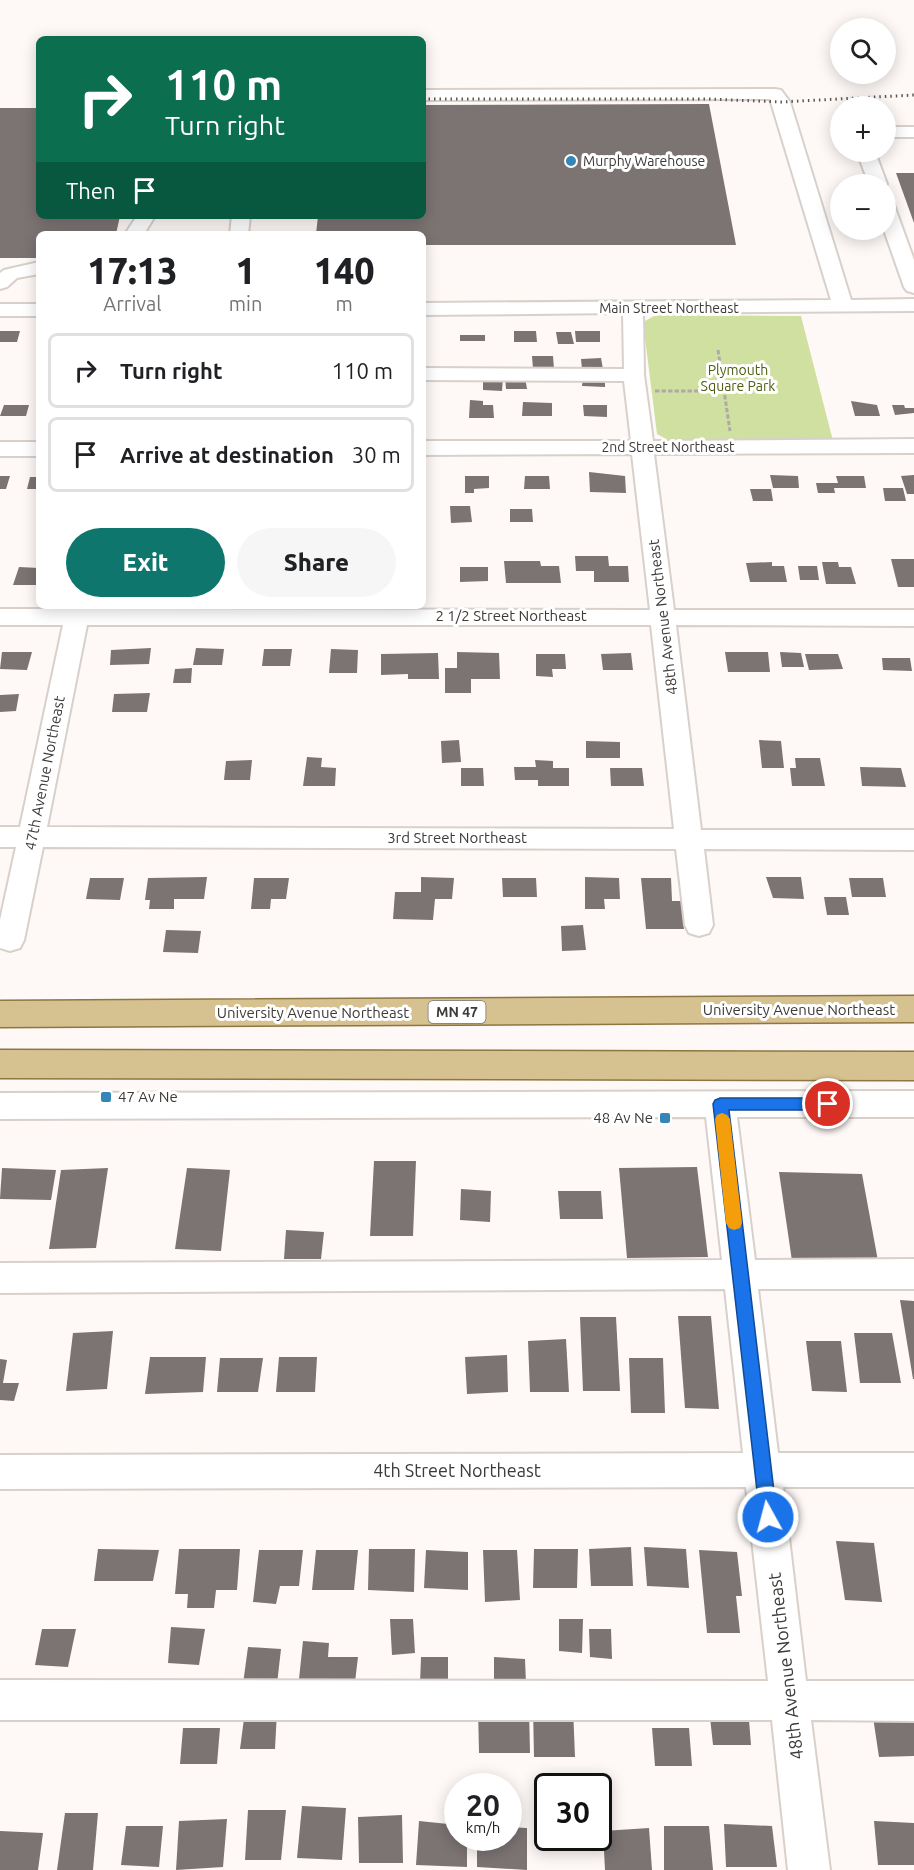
<!DOCTYPE html>
<html lang="en">
<head>
<meta charset="utf-8">
<style>
	body { margin:0; font-family:Ubuntu,sans-serif; background:#f6f6f6; color:#202124; height:100vh; display:flex; flex-direction:column; font-size:22px; white-space:nowrap }
	* { box-sizing:border-box; margin:0 }
	p { font-size:20px; color:#757577 }
	.icon { flex:none; width:33px; height:33px; fill:none; stroke:currentColor; stroke-width:2; stroke-linecap:round; stroke-linejoin:round }
	.map { position:relative; flex:1; overflow:hidden }
	.sheet { position:absolute; left:36px; top:231px; width:390px; height:378px; display:flex; flex-direction:column; background:#fff; border-radius:9px; box-shadow:0 3px 15px #0003 }
	.sheet>* { flex:none }
	.banner { position:absolute; left:36px; top:36px; width:390px; height:183px; border-radius:9px; box-shadow:0 3px 15px #0003; background:#0b6e4f; color:#fff; overflow:hidden }
	.controls { position:absolute; left:830px; top:18px; display:grid; gap:12px }
	.controls a { display:grid; place-items:center; width:66px; height:66px; border-radius:50%; background:#fff; box-shadow:0 3px 15px #0003; font-size:30px }
	.speed { position:absolute; left:444px; top:1773px; display:flex; gap:12px; font-size:30px; font-weight:700; text-align:center }
	.speed>* { display:grid; place-content:center; width:78px; height:78px; border-radius:50%; background:#fff; box-shadow:0 3px 15px #0003; line-height:1 }
	.speed small { font-size:15px; font-weight:400 }
	.speed .limit { border:3px solid #111; border-radius:9px; background:#fff; color:#111 }
	.pin { position:absolute; display:grid; place-items:center; width:51px; height:51px; color:#fff; margin:-26px; border:3px solid #fff; border-radius:50%; box-shadow:0 2px 6px #0007 }
	.me { position:absolute; width:66px; margin:-33px; rotate:353deg; stroke-linejoin:round; filter:drop-shadow(0 0 4px #0008) }
	.turn { display:flex; align-items:center; gap:21px; height:126px; padding:0 30px; font-size:27px }
	.turn .icon { width:78px; height:78px; stroke-width:2.5 }
	.turn b { display:block; font-size:42px; line-height:51px }
	.then { display:flex; align-items:center; height:57px; padding:0 30px; background:#0003; gap:12px; font-size:22px }
	.eta { display:flex; justify-content:space-evenly; align-items:center; height:102px; text-align:center }
	.eta b { font-size:36px; font-weight:800; line-height:42px }
	.primary-button { display:flex; gap:12px; margin-top:auto; padding:12px 30px }
	.primary-button a { flex:1; height:69px; border-radius:36px; background:#0f766e; color:#fff; font-size:24px; font-weight:800; line-height:69px; text-align:center }
	.primary-button a+a { background:#f6f6f6; color:#202124 }
	ul { padding:0; list-style:none }
	li { display:flex; align-items:center; gap:18px; height:75px; margin:0 12px 9px; padding:0 18px; border:3px solid #e0e0e0; border-radius:9px }
	li div { flex:1 }
	li b { display:block; font-size:22px }
	li em { font-style:normal }
	.map>svg:first-child { display:block }
	.green { fill:#cfe0a1 }
	.building { fill:#7c7373 }
	.lines { fill:none; stroke-linecap:round; stroke-linejoin:round }
	.minor-casing { stroke:#d8d0cb; stroke-width:4 }
	.major-casing { stroke:#8e7641; stroke-width:3 }
	.path { stroke:#aeaaa8; stroke-width:3; stroke-dasharray:4.5 2; stroke-linecap:butt }
	.minor { fill:#fff; fill-rule:evenodd }
	.major { fill:#d6c190; fill-rule:evenodd }
	.rail { stroke:#5b5855; stroke-width:3; stroke-dasharray:1.5 4; stroke-linecap:butt }
	.route { fill:#1a73e8; stroke:#114b97; stroke-width:1.5 }
	.slow { fill:#f59e0b }
	.poi-dot { fill:#3386b6; stroke:#fff; stroke-width:2 }
	.labels { text-anchor:middle; stroke-width:6; stroke-linejoin:round; paint-order:stroke }
	.far-poi-label { font-size:14px; fill:#3d3a38; stroke:#fff; text-anchor:start }
	.far-street-label { font-size:14px; fill:#3d3a38; stroke:#fff }
	.far-park-label { font-size:14px; fill:#4e5d12; stroke:#fff }
	.shield { fill:#fff; stroke:#777574; stroke-width:1.5 }
	.shield-label { font-size:14px; font-weight:bold; fill:#3d3a38 }
	.street-label { font-size:15px; fill:#3d3a38; stroke:#fff }
	.poi-label { font-size:15px; fill:#3d3a38; stroke:#fff; text-anchor:start }
	.near-street-label { font-size:18px; fill:#3d3a38; stroke:#fff }
</style>
</head>
<body>
<div class="map">
<svg width="914" height="1870" viewBox="0 0 914 1870">
	<rect width="100%" height="100%" fill="#fef9f6"/>
	<path class="green" d="M656,315L801,316L833,441H670L657,434L643,322Z"/>
	<g class="building">
		<path d="M709,104L736,245H423V234H316L318,216H423V105Z"/>
		<path d="M0,108H39V216H120L116,234H39V258H0Z"/>
		<path d="M896,173H914V223Z"/>
		<path d="M0,331H20L17,342H0Z"/>
		<path d="M514,331H536L537,342H514Z"/>
		<path d="M575,331H600V342H576Z"/>
		<path d="M556,332H571L574,344H558Z"/>
		<rect x="460" y="335" width="25" height="6"/>
		<path d="M532,356H553L554,369H533Z"/>
		<path d="M601,358L603,369H582L581,359Z"/>
		<path d="M483,377L503,378L502,391L483,390Z"/>
		<path d="M505,377H525L527,389H506Z"/>
		<path d="M583,378H605V387L582,386Z"/>
		<path d="M470,400L483,401V405H493L494,418H469Z"/>
		<path d="M851,401L877,405L880,416H855Z"/>
		<path d="M523,402L552,403V416H522Z"/>
		<path d="M4,405H29L26,416H0Z"/>
		<path d="M583,405H607V417L584,416Z"/>
		<path d="M892,405H904L905,408H914V413L895,415Z"/>
		<path d="M589,472L625,476L626,493L590,492Z"/>
		<path d="M770,475L798,476L799,488H773Z"/>
		<path d="M914,475V494H907L901,476Z"/>
		<path d="M0,476H10L6,489H0Z"/>
		<path d="M465,476H489V488L474,489V493H465Z"/>
		<path d="M525,476H549L550,489H524Z"/>
		<path d="M836,476H864L866,488H834L835,493H818L816,483H838Z"/>
		<path d="M30,477H39V489H27Z"/>
		<path d="M883,488H903L906,501H885Z"/>
		<path d="M750,489H771L773,501H753Z"/>
		<path d="M450,506H470L472,522L451,523Z"/>
		<path d="M510,509H532L533,522H510Z"/>
		<path d="M575,556H608L609,566H628L629,582H594V571H576Z"/>
		<path d="M891,559H914V587H898Z"/>
		<path d="M504,561H540L541,566H559L561,583H506Z"/>
		<path d="M772,562V566H784L787,582H750L746,563Z"/>
		<path d="M822,562H838L839,567H851L856,584H826Z"/>
		<path d="M798,566H817L819,580H800Z"/>
		<path d="M19,567L39,568V585H13Z"/>
		<path d="M460,567H488V581L460,582Z"/>
		<path d="M151,648L149,664L110,665L111,650Z"/>
		<path d="M196,648L224,649L222,665H193Z"/>
		<path d="M264,649H292L290,666H262Z"/>
		<path d="M331,649L358,650L357,673H329Z"/>
		<path d="M2,652H32L27,670L0,669Z"/>
		<path d="M457,652L499,653L500,679H471V693H445V668H457Z"/>
		<path d="M725,652H768L770,672H728Z"/>
		<path d="M780,652L801,653L804,667H782Z"/>
		<path d="M438,653L439,679H408V674L381,675V654Z"/>
		<path d="M631,653L633,670H603L601,654Z"/>
		<path d="M536,654H565L566,669H552L553,677L536,676Z"/>
		<path d="M805,654H838L843,669L809,670Z"/>
		<path d="M882,658H910L912,671L883,670Z"/>
		<path d="M192,668L191,683H173L175,669Z"/>
		<path d="M150,693L147,712H112L114,694Z"/>
		<path d="M19,694L16,711L0,712V695Z"/>
		<path d="M459,740L461,762L442,763L441,741Z"/>
		<path d="M759,740L781,741L784,768H762Z"/>
		<path d="M586,741L620,742V758H586Z"/>
		<path d="M307,757L322,758L321,767L336,768L335,786H303Z"/>
		<path d="M795,758H820L825,786H792L790,768H796Z"/>
		<path d="M252,760L250,780H224L226,761Z"/>
		<path d="M535,760L553,761V768H569V786H538V780H515L514,767H536Z"/>
		<path d="M860,767L901,768L906,787L862,786Z"/>
		<path d="M461,768H483L484,786H461Z"/>
		<path d="M610,768H642L644,786H611Z"/>
		<path d="M207,877L204,899H174V909H149L150,900H145L148,878Z"/>
		<path d="M421,877L454,878L452,899H435L433,920L393,919L395,892H421Z"/>
		<path d="M585,877L619,878L620,899H604L605,909H585Z"/>
		<path d="M766,877H801L804,899L773,898Z"/>
		<path d="M90,878H124L120,900L86,899Z"/>
		<path d="M254,878H289L286,899H271L270,909H251Z"/>
		<path d="M502,878H536L537,897H503Z"/>
		<path d="M641,878H671L672,901H681L684,929H646Z"/>
		<path d="M849,878H883L886,897H852Z"/>
		<path d="M824,897H846L849,915H827Z"/>
		<path d="M583,925L586,950L562,951L561,926Z"/>
		<path d="M166,930L201,931L198,953L163,952Z"/>
		<path d="M374,1161H416L413,1236H370Z"/>
		<path d="M697,1167L708,1257L627,1258L619,1168Z"/>
		<path d="M2,1168L56,1170L51,1200L0,1199Z"/>
		<path d="M108,1168L96,1248L49,1249L61,1170Z"/>
		<path d="M187,1168L230,1170L221,1251L175,1249Z"/>
		<path d="M779,1172L862,1174L878,1261H792Z"/>
		<path d="M461,1189L491,1191L490,1222L460,1220Z"/>
		<path d="M558,1191H601L603,1219H560Z"/>
		<path d="M286,1230L324,1232L321,1259H284Z"/>
		<path d="M900,1300L914,1301V1379H913Z"/>
		<path d="M678,1316H711L719,1409L685,1408Z"/>
		<path d="M580,1317H616L620,1391H583Z"/>
		<path d="M113,1331L107,1389L66,1391L73,1333Z"/>
		<path d="M854,1333H892L901,1383H860Z"/>
		<path d="M566,1339L569,1392H530L528,1341Z"/>
		<path d="M806,1341H841L847,1392L812,1391Z"/>
		<path d="M507,1355L508,1392L467,1394L465,1357Z"/>
		<path d="M150,1357H206L203,1392L145,1394Z"/>
		<path d="M279,1357H317L315,1392H276Z"/>
		<path d="M220,1358H263L258,1392H217Z"/>
		<path d="M629,1358H663L665,1413H631Z"/>
		<path d="M0,1359L7,1360L3,1383H19L14,1401L0,1400Z"/>
		<path d="M836,1541L874,1543L882,1602L845,1600Z"/>
		<path d="M631,1547L633,1586H591L589,1549Z"/>
		<path d="M644,1547L686,1549L689,1588L647,1586Z"/>
		<path d="M98,1549L159,1550L153,1581H94Z"/>
		<path d="M179,1549H240L237,1590H216L214,1608H187L188,1594H175Z"/>
		<path d="M369,1549H415L414,1592L368,1590Z"/>
		<path d="M534,1549H578L577,1588H533Z"/>
		<path d="M259,1550H303L299,1586H280L276,1604L253,1602Z"/>
		<path d="M316,1550H358L354,1590H312Z"/>
		<path d="M426,1550L468,1552V1590L424,1588Z"/>
		<path d="M483,1550H517L520,1600L485,1602Z"/>
		<path d="M699,1550L737,1552L742,1596H736L740,1633H707Z"/>
		<path d="M390,1619H413L415,1653L392,1655Z"/>
		<path d="M559,1619H583L582,1653L559,1651Z"/>
		<path d="M171,1627L205,1629L199,1665L168,1663Z"/>
		<path d="M42,1629H76L68,1667L35,1665Z"/>
		<path d="M589,1629H611L612,1659L590,1657Z"/>
		<path d="M303,1641L329,1643L328,1657H358L355,1682L299,1679Z"/>
		<path d="M248,1647L281,1649L277,1684H243Z"/>
		<path d="M421,1657H448V1684H420Z"/>
		<path d="M494,1657L525,1659L526,1684H494Z"/>
		<path d="M478,1708H529L530,1753H479Z"/>
		<path d="M533,1708H573L575,1757H534Z"/>
		<path d="M709,1708H748L751,1745H713Z"/>
		<path d="M245,1711H277L275,1749H240Z"/>
		<path d="M914,1715V1756L879,1757L873,1717Z"/>
		<path d="M183,1728H220L217,1764H180Z"/>
		<path d="M652,1728H689L692,1766H655Z"/>
		<path d="M544,1799H548V1838H584L585,1851H545Z"/>
		<path d="M302,1806L346,1808L342,1860L297,1858Z"/>
		<path d="M248,1810H286L281,1860H245Z"/>
		<path d="M65,1813H98L93,1870H57Z"/>
		<path d="M402,1815L403,1863H359L358,1817Z"/>
		<path d="M227,1819L223,1867L176,1870L179,1821Z"/>
		<path d="M419,1821L458,1825V1838H467V1867L416,1865Z"/>
		<path d="M874,1821L914,1823V1865H878Z"/>
		<path d="M724,1824L772,1826L777,1867H726Z"/>
		<path d="M126,1826H163L159,1867L121,1865Z"/>
		<path d="M664,1826H709L713,1870H664Z"/>
		<path d="M508,1827L527,1828V1870L477,1867V1838H508Z"/>
		<path d="M649,1828L652,1870H605L603,1831Z"/>
		<path d="M0,1831L43,1833L38,1870H0Z"/>
	</g>
	<g class="lines">
		<g class="minor-casing">
			<g id="minor">
				<path d="M775,89L781,90L790,102L851,300L914,299V311L643,313L644,375L653,441L914,439V453L654,454L674,610H914V626L676,625L701,830H914V850L704,849L713,925L709,933L699,936L689,933L685,925L676,849L43,847L24,940L20,948L10,951L0,948V920L16,847H0V827H20L63,625H0V609H66L67,606H91L90,609L650,610L632,454L423,455V441H631L624,381L423,380V368L624,369L623,313L423,315V303L831,300L770,99L423,100V90ZM87,625H651L674,829L47,827Z"/>
				<rect x="885" y="127" width="29" height="10"/>
				<path d="M857,152H875L887,184L885,187V184H869Z"/>
				<path d="M885,199L892,201L894,205L914,260V293L907,291L904,287L884,230Z"/>
				<path d="M137,216H155L144,234H125Z"/>
				<path d="M232,216H250L248,234H230Z"/>
				<path d="M39,262V274L17,278L7,287L0,289V273L4,270Z"/>
				<rect x="0" y="304" width="39" height="12"/>
				<rect x="0" y="442" width="39" height="14"/>
				<path d="M914,1091V1117H737L755,1260L914,1259V1289H758L778,1453H914V1487H783L806,1681H914V1721L811,1720L830,1870H788L772,1720H0V1680L768,1681L746,1487L0,1489V1455L743,1453L725,1289L0,1293V1263L722,1260L706,1117L0,1119V1093Z"/>
			</g>
		</g>
		<g class="major-casing">
			<g id="major">
				<path d="M914,996V1022L0,1027V1001Z"/>
				<path d="M0,1050L914,1052V1080L0,1078Z"/>
			</g>
		</g>
		<g class="path">
			<path d="M718,350L730,431"/>
			<path d="M655,391H724"/>
		</g>
		<use href="#minor" class="minor"/>
		<use href="#major" class="major"/>
		<path class="rail" d="M423,99H708L781,102L914,95"/>
	</g>
	<path class="route" d="M720,1098H828L833,1100L835,1104L833,1108L828,1110H729L777,1517L775,1523L768,1525L762,1523L760,1517L713,1104L715,1100Z"/>
	<path class="slow" d="M722,1113L727,1115L730,1119L742,1223L740,1228L734,1230L729,1228L726,1223L715,1119L717,1115Z"/>
	<g class="poi-dot">
		<circle cx="571" cy="161" r="6"/>
		<rect x="100" y="1091" width="12" height="12" rx="3"/>
		<rect x="659" y="1112" width="12" height="12" rx="3"/>
	</g>
	<g class="labels">
		<g class="far-poi-label">
			<text x="583" y="166">Murphy Warehouse</text>
		</g>
		<g class="far-street-label">
			<text x="669" y="313">Main Street Northeast</text>
			<text x="668" y="452">2nd Street Northeast</text>
		</g>
		<g class="far-park-label">
			<text x="738" y="375">Plymouth<tspan x="738" dy="16">Square Park</tspan></text>
		</g>
		<rect class="shield" x="428.5" y="1001" width="57" height="22" rx="4.5"/>
		<g class="shield-label">
			<text x="457" y="1017">MN 47</text>
		</g>
		<g class="street-label">
			<text x="511" y="621">2 1/2 Street Northeast</text>
			<text transform="translate(663 617) rotate(-97)" y="5">48th Avenue Northeast</text>
			<text transform="translate(45 773) rotate(-79)" y="5">47th Avenue Northeast</text>
			<text x="457" y="843">3rd Street Northeast</text>
			<text x="799" y="1015">University Avenue Northeast</text>
			<text x="313" y="1018">University Avenue Northeast</text>
		</g>
		<g class="poi-label">
			<text x="118" y="1102">47 Av Ne</text>
			<text x="653" y="1123" text-anchor="end">48 Av Ne</text>
		</g>
		<g class="near-street-label">
			<text x="457" y="1477">4th Street Northeast</text>
			<text transform="translate(786 1666) rotate(-97)" y="6">48th Avenue Northeast</text>
		</g>
	</g>
</svg>
<div class="controls">
<a><svg class="icon" aria-label="search" viewBox="0 0 24 24"><circle cx="10" cy="10" r="6"/><path d="M15 15l6 6"/></svg></a>
<a>+</a>
<a>−</a>
</div>
<div class="speed"><div>20<small>km/h</small></div><div class="limit">30</div></div>
<div class="pin" style="left:828px;top:1104px;background:#d93025"><svg class="icon" aria-label="arrive" viewBox="0 0 24 24"><path d="M6 21V4h12l-3 4 3 4H6"/></svg></div>
<svg class="me" style="left:768px;top:1517px" viewBox="-20 -20 40 40"><circle r="17" fill="#1a73e8" stroke="#fff" stroke-width="3"/><path d="M0-11L8 9 0 5-8 9z" fill="#fff"/></svg>
<div class="banner">
<div class="turn"><svg class="icon" aria-label="right" viewBox="0 0 24 24"><path d="M7 20v-9h11M14 6l5 5-5 5"/></svg><div><b>110 m</b>Turn right</div></div>
<div class="then">Then<svg class="icon" aria-label="arrive" viewBox="0 0 24 24"><path d="M6 21V4h12l-3 4 3 4H6"/></svg></div>
</div>
<section class="sheet">
<div class="eta">
<div><b>17:13</b><p>Arrival</p></div>
<div><b>1</b><p>min</p></div>
<div><b>140</b><p>m</p></div>
</div>
<ul>
<li><svg class="icon" aria-label="right" viewBox="0 0 24 24"><path d="M7 20v-9h11M14 6l5 5-5 5"/></svg><div><b>Turn right</b></div><em>110 m</em></li>
<li><svg class="icon" aria-label="arrive" viewBox="0 0 24 24"><path d="M6 21V4h12l-3 4 3 4H6"/></svg><div><b>Arrive at destination</b></div><em>30 m</em></li>
</ul>
<div class="primary-button"><a>Exit</a><a>Share</a></div>
</section>
</div>
</body>
</html>
